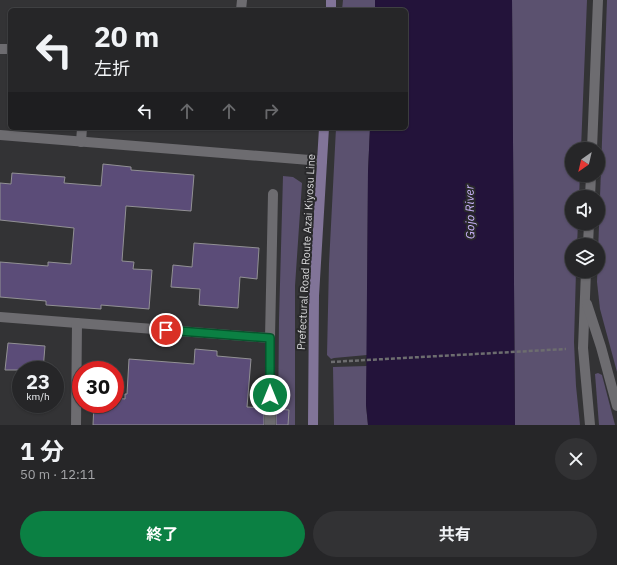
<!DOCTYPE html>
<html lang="ja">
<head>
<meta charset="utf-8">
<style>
	body { margin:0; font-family:"IBM Plex Sans","Noto Sans JP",sans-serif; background:#323234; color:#f1f3f6; height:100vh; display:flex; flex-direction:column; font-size:15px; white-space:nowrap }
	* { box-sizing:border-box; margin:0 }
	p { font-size:13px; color:#a4a5a8 }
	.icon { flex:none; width:22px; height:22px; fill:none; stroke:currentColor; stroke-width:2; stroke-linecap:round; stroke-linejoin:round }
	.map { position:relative; height:425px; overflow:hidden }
	.side { display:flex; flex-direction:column; background:#262628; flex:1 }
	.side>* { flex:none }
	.hud { position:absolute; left:8px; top:8px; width:400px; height:122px; border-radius:6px; box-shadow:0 1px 3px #0004,0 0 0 1px #424345; background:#262628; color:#f1f3f6; overflow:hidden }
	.needle { width:26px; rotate:214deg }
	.fabs { position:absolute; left:565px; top:142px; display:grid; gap:8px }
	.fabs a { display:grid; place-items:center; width:40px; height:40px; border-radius:50%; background:#262628; box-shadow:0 1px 3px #0004,0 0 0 1px #424345; font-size:20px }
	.speed { position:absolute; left:12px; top:361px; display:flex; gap:8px; font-size:20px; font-weight:700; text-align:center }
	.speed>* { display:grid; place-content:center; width:52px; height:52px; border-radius:50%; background:#262628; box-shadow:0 1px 3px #0004,0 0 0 1px #424345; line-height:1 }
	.speed small { font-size:10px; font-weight:400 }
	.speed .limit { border:6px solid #d22; background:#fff; color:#111 }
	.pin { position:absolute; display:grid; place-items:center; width:34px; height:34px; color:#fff; margin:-17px; border:2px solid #fff; border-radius:50%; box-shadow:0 1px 4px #0007 }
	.me { position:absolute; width:44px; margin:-22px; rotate:0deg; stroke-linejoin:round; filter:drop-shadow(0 0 3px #0008) }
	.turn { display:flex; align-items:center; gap:14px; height:84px; padding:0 20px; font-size:18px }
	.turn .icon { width:52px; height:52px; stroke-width:2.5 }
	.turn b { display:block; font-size:28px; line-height:34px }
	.lanes { display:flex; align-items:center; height:38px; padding:0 20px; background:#0003; justify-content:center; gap:20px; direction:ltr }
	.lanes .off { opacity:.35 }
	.round { display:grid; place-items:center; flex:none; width:42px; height:42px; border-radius:21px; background:#323234 }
	.headline { display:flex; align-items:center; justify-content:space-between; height:68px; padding:0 20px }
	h1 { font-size:24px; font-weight:700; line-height:30px }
	.button { display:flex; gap:8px; margin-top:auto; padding:8px 20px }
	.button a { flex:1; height:46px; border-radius:24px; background:#0b8043; color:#fff; font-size:16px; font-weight:700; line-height:46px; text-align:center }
	.button a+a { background:#323234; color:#f1f3f6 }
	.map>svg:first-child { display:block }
	.green { fill:#5b516f }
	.water { fill:#23133a }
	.building { fill:#5b4c78; stroke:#929194 }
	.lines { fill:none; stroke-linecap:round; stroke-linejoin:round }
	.path { stroke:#6d6d6f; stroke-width:2.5; stroke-dasharray:4 2; stroke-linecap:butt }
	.minor { stroke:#6d6c70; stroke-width:10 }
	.secondary { stroke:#817498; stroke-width:10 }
	.route-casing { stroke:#07532c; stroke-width:10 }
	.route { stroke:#0b8043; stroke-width:7 }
	.labels { text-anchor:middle; stroke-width:4; stroke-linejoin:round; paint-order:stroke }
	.street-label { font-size:11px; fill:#d7d7d9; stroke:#29292b }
	.water-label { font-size:12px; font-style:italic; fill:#ccb5fd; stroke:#29292b }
</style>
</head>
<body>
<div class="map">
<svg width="617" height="425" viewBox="0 0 617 425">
	<rect width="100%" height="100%" fill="#333335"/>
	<g class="green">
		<path d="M343,0H375V10H342Z"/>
		<path d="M512,0H587L581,149H572V175H580L579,197H572V223H578L577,245H572V271H576L574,342L576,386L580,425H515Z"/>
		<path d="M607,0H617V372L600,309L597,282Z"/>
		<path d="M336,128H370L368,172L367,355L334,358L331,359L327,355L329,264Z"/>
		<path d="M283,176L293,177L302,183L295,286V425H278L279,320Z"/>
		<path d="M367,366L366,405L368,425H334L333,367Z"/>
		<path d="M598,373L602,375L615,425H599L595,374Z"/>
	</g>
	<path class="water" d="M375,0H512L515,425H368L366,405L368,172L370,128H406V10H375Z"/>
	<g class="building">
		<path d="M103,164L131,167V170L194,175L191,211L126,206L122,261L134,262L133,269L152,270L149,309L101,305V309L46,305V301L0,297V262L48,266V262L71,264L74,228L0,220V183L11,184L12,173L65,177L64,183L101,186Z"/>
		<path d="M194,243L259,248L257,279L240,277L238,308L199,305L200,289L171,287L173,265L192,267Z"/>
		<path d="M8,343L45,346L43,370H5Z"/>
		<path d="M195,349L217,351V356L251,359L247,407L264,408V425H93L94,404H115V398L125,399V394H127L129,359L194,364Z"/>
		<path d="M276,409L289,410L288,425H276Z"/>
	</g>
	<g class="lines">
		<path class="path" d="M331,362L566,349"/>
		<g class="minor">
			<path d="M241,10L242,0"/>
			<path d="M0,49H10"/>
			<path d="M0,135L322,161"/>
			<path d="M81,142L82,128"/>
			<path d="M592,149L598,0"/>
			<path d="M590,197L591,175"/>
			<path d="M588,245L589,223"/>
			<path d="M586,271L583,348L590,425"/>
			<path d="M587,304L601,347L617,406"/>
			<path d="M0,317L270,338V425"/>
			<path d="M270,338L273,194"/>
			<path d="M76,425L77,323"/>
		</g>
		<g class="secondary">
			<path d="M331,10V0"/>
			<path d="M313,425L314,296L324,128"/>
		</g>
	</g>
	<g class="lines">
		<g class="route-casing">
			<path id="route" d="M166,330L270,338V395"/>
		</g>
		<use href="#route" class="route"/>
	</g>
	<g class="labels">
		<g class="street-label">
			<text transform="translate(306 252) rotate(-87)" y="4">Prefectural Road Route Azai Kiyosu Line</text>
		</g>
		<g class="water-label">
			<text transform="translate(470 212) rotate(-91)" y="4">Gojo River</text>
		</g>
	</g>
</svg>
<div class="fabs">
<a><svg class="needle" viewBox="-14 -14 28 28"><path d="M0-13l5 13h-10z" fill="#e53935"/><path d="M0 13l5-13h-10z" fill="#a4a5a8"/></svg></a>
<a><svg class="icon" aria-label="sound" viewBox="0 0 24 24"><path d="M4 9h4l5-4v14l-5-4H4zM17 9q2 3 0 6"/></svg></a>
<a><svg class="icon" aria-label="layers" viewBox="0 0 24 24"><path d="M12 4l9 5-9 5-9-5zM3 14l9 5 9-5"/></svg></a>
</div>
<div class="speed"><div>23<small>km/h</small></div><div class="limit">30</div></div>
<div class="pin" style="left:166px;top:330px;background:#d93025"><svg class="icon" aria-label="arrive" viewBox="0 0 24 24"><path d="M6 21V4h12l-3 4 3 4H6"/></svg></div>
<svg class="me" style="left:270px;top:395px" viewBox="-20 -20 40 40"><circle r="17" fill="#0b8043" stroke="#fff" stroke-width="3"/><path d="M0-11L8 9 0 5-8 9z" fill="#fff"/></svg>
<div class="hud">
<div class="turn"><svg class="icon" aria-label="left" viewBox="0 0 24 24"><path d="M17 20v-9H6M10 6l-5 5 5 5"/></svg><div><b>20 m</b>左折</div></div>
<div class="lanes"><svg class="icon" aria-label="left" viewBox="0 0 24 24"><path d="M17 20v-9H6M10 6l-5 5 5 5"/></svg><svg class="icon off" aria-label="ahead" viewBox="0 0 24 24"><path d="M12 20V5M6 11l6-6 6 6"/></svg><svg class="icon off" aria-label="ahead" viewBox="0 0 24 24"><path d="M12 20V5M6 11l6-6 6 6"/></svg><svg class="icon off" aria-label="right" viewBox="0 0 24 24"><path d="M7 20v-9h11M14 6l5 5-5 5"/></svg></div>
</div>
</div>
<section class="side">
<div class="headline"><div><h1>1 分</h1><p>50 m · 12:11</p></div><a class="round"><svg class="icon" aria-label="close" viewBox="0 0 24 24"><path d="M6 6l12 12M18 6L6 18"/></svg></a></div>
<div class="button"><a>終了</a><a>共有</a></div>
</section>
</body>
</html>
